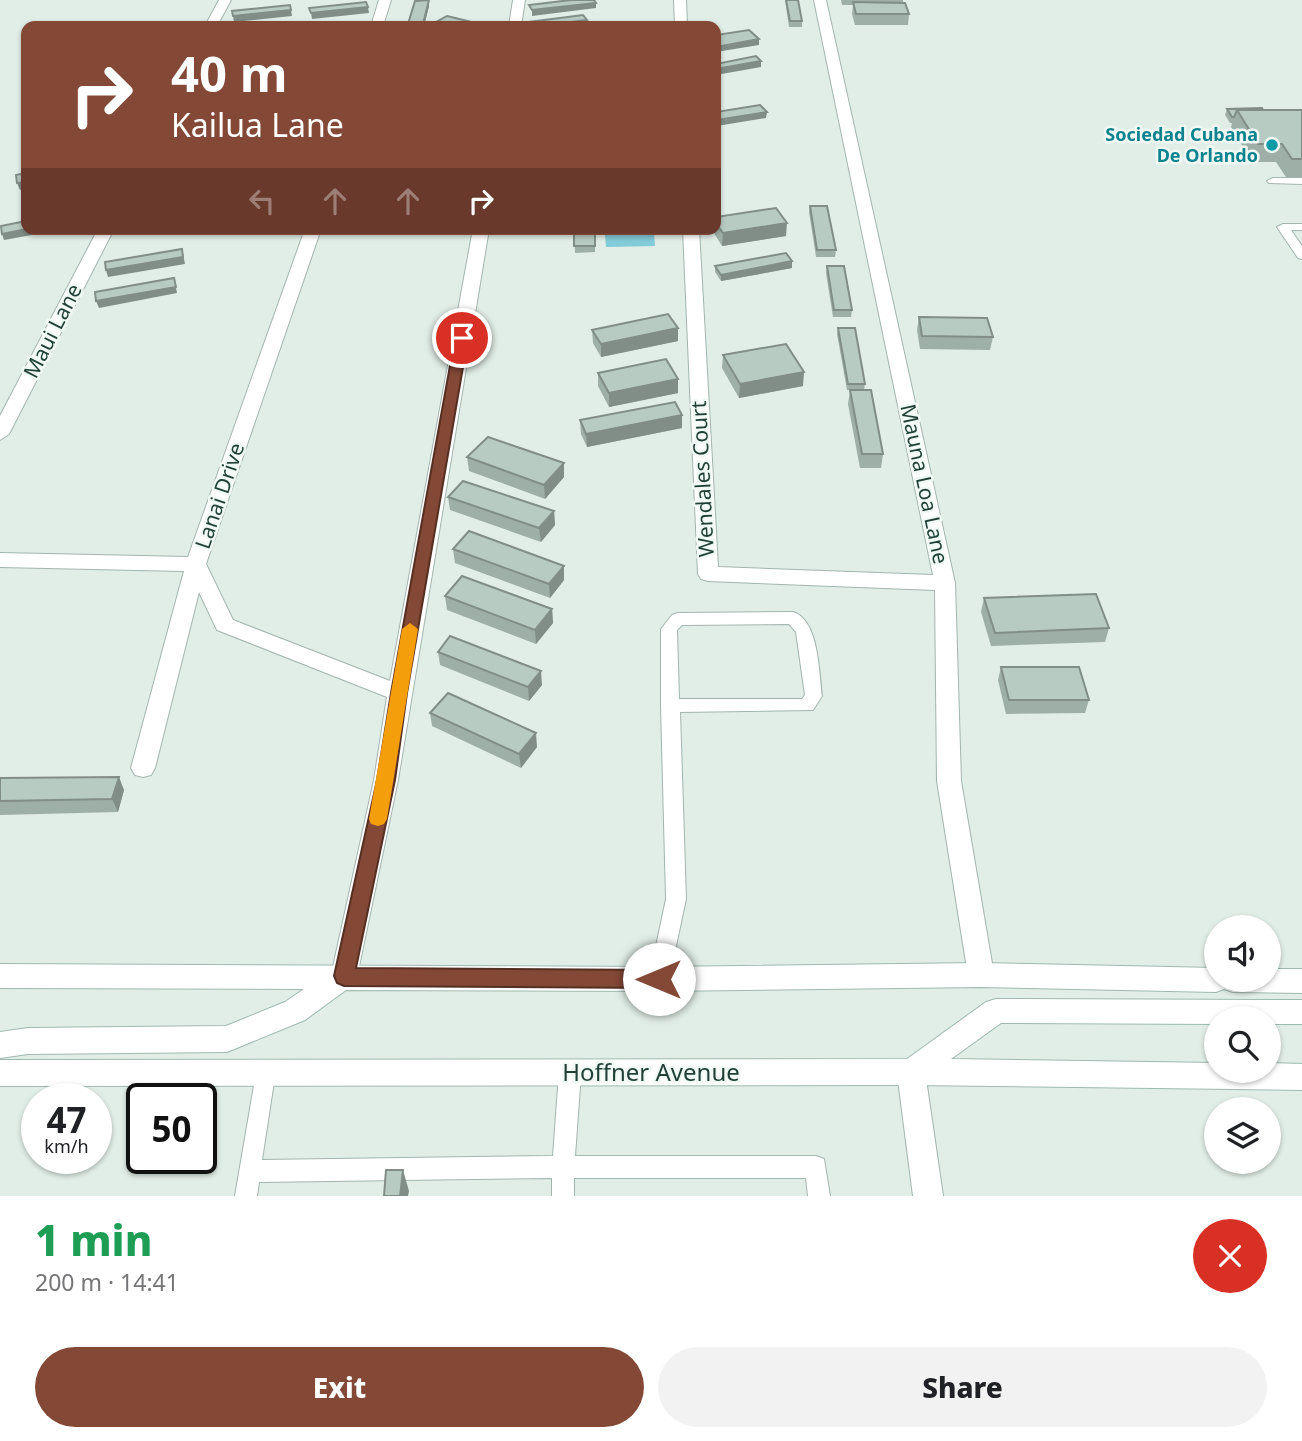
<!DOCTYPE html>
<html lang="en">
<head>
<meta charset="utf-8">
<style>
	body { margin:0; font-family:"Noto Sans",sans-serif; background:#f2f2f2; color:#202124; height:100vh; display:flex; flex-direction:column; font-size:26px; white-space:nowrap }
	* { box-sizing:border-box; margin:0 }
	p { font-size:23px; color:#757577 }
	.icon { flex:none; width:38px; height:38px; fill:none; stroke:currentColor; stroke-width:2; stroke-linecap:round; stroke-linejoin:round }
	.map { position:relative; height:1196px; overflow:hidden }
	.panel { display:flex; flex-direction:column; background:#fff; flex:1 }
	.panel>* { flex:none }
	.top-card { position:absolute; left:21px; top:21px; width:700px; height:214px; border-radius:14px; box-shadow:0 2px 5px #0004; background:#844836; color:#fff; overflow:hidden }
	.fabs { position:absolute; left:1204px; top:915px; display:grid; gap:14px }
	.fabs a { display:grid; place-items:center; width:77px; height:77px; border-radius:50%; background:#fff; box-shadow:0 2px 5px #0004; font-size:35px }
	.speed { position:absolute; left:21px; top:1083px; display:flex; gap:14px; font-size:35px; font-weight:700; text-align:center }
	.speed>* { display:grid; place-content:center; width:91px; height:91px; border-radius:50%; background:#fff; box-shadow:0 2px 5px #0004; line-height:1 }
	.speed small { font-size:18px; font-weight:400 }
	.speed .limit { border:4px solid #111; border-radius:10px; background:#fff; color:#111 }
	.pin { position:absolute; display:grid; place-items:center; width:60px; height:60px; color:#fff; margin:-30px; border:4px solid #fff; border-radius:50%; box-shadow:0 2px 7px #0007 }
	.me { position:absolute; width:77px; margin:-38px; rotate:270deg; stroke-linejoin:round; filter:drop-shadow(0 0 5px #0008) }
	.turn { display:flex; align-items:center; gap:24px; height:147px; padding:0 35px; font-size:32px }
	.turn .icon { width:91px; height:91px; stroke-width:2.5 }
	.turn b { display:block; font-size:49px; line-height:60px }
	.lanes { display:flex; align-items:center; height:66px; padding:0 35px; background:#0003; justify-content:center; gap:35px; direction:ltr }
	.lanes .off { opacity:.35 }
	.round { display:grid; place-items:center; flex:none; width:74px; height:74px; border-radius:37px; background:#f2f2f2 }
	.headline { display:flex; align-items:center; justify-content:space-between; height:119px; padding:0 35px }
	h1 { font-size:42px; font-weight:800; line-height:52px; color:#1e9e55 }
	.action { display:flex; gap:14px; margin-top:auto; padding:14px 35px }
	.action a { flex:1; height:80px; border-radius:42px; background:#844836; color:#fff; font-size:28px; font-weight:800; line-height:80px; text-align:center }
	.action a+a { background:#f2f2f2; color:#202124 }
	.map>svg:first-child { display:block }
	.water { fill:#82cbd8 }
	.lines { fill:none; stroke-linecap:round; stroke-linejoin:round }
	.service-casing { stroke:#a3b5af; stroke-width:2 }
	.minor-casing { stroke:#a3b5af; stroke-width:2 }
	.secondary-casing { stroke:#9ebab0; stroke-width:2 }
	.service { fill:#fff; fill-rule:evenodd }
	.minor { fill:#fff; fill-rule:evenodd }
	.secondary { fill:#fff; fill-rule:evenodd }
	.wall { fill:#9eafa8 }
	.shaded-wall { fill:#818e88 }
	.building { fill:#b8cbc3; stroke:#818e88; stroke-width:2 }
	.route { fill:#844836; stroke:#562f23; stroke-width:2 }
	.slow { fill:#f59e0b }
	.culture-dot { fill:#0f9aa8; stroke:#f1f9f5; stroke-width:2.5 }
	.labels { text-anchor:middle; stroke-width:5; stroke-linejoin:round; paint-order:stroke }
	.far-culture-label { font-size:18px; font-weight:bold; fill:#0d838f; stroke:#f1f9f5; text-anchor:end }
	.street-label { font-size:21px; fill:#1f3f37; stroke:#f1f9f5 }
	.near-street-label { font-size:24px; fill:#1f3f37; stroke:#f1f9f5 }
</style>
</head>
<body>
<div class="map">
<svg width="1302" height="1196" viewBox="0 0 1302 1196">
	<rect width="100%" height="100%" fill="#e1ede7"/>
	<path class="water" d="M654,233L655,246L606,247L605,234Z"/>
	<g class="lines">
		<g class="service-casing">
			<g id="service">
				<path d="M1273,178H1302V184L1269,183L1267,181Z"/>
				<path d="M1302,224V230H1291L1302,246V259L1298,258L1277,227L1283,224Z"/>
				<path d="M793,612C819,620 819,673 822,696L813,710L680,712L686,899L669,979L666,985L659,988L652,985L649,979L666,899L661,706V629L672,615L678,613ZM789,624L796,632L805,695L802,699H679L677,630L682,625Z"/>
				<path d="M570,1063L577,1066L581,1073L575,1156H816L824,1159L830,1196H808L806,1178H574V1196H552V1178L259,1182L257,1196H235L257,1068L264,1065L271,1068L275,1075L262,1160L553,1156L559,1073L563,1066Z"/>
			</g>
		</g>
		<g class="minor-casing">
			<g id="minor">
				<path d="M219,0H231L217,26H205Z"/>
				<path d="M379,0H391L383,26H371Z"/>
				<path d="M513,0H525L521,26H509Z"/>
				<path d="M674,0H686L687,26H675Z"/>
				<path d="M814,0H826L955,583L961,781L994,975L990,983L981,987L972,983L968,975L937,781L935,590L708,581L701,579L698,574L683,229H699L718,567L933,575Z"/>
				<path d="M98,229H114L9,434L0,440V416Z"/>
				<path d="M305,229H321L206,564L233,620L390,681L473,229H489L398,780L357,976L353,984L344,988L335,984L331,976L374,780L387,697L217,630L199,592L155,768L151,775L143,777L135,775L131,768L184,571L0,567V553L188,557Z"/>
				<path d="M911,1059L921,1063L925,1072L943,1196H913L897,1072L901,1063Z"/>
			</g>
		</g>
		<g class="secondary-casing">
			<g id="secondary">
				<path d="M981,963L1216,968V980H1269V969H1302V993L1233,992L1224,989L1216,992L981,987L659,991L346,990L305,1020L227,1052L28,1054L0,1058V1032L28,1028L226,1026L285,1002L304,989L0,988V964L659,967Z"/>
				<path d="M996,999L1302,1000V1024H1269V1018H1216V1024L1001,1023L951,1059L1216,1063V1071H1269V1063L1302,1064V1090L911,1085L0,1086V1060L907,1059L986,1002Z"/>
			</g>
		</g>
		<use href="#service" class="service"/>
		<use href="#minor" class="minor"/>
		<use href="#secondary" class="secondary"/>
	</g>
	<g class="wall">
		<path d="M785,0L802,21V27H789Z"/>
		<path d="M841,0H903V3L909,14L908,25H855L852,14L853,5H842Z"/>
		<path d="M429,6L424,26H409L408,24Z"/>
		<path d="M438,21L488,26H439Z"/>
		<path d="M1227,109L1302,110V177H1286L1276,162H1252L1231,127L1232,123H1230L1225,115Z"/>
		<path d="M810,206L836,250L835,257H816L809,212Z"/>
		<path d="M716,217L786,236L722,246L712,230V229H716Z"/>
		<path d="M574,229H595V252L575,253Z"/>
		<path d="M792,261V268L721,281L715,272V266Z"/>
		<path d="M827,266L852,310L851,317H833L826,273Z"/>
		<path d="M919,317L993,337L990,350L920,349L917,330Z"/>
		<path d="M678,328V341L601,357L593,343L592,330Z"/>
		<path d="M838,328L865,384L864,390L883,454L881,468H860L848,404L850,390H847L837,334Z"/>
		<path d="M723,355L803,386L739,398L722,368Z"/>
		<path d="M598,373L678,393L609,407L598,386Z"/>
		<path d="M682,415V428L587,447L581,434L580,420Z"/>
		<path d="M467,457L564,463V477L545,499L469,471Z"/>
		<path d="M448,497L554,511L555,525L541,542L450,510Z"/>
		<path d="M453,549L564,580L550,598L455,563Z"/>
		<path d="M445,596L552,609L553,623L536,644L447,610Z"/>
		<path d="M984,598L1109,628L1105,642L991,646L981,612Z"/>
		<path d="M438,652L542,685L529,701L440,665Z"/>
		<path d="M1001,667L1089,700L1085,713L1006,714L998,680Z"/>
		<path d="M430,713L537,747L521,768L432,726Z"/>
		<path d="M0,778L124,790L118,812L0,815Z"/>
	</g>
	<g class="shaded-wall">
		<path d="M429,0V6L424,26H423Z"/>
		<path d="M596,3V8L532,16V10Z"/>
		<path d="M368,7L369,13L312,19L311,13Z"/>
		<path d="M291,10L292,16L234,22L233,16Z"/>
		<path d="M587,20V26H539Z"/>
		<path d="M759,39V45L716,52V47Z"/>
		<path d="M761,61V67L716,75V69Z"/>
		<path d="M767,112L766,118L717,126V120Z"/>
		<path d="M26,182V188L20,190L17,183Z"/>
		<path d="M787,223L786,236L722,246L723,233Z"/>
		<path d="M27,229H65L4,240L2,234Z"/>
		<path d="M182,249L185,264L108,277L106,270Z"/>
		<path d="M792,261V268L721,281V275Z"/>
		<path d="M174,278L177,293L99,308L96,301Z"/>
		<path d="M678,328V341L601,357V344Z"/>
		<path d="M804,372L803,386L739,398L740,384Z"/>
		<path d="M678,379V393L609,407V393Z"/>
		<path d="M682,415V428L587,447L586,434Z"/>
		<path d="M564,463V477L545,499L544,485Z"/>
		<path d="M554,511L555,525L541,542L539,528Z"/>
		<path d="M564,566V580L550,598L549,584Z"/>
		<path d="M552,609L553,623L536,644L535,630Z"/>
		<path d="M541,671L542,685L529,701L528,687Z"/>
		<path d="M536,733L537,747L521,768L519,754Z"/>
		<path d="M119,777L124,790L118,812L112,799Z"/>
		<path d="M403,1170L409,1191L408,1196H400Z"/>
	</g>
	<g class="building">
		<path d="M429,0L423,24H408L415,1Z"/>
		<path d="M571,0H594L596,3L532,10L529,5Z"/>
		<path d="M786,0H798L802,21H790Z"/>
		<path d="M366,2L368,7L311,13L309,8Z"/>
		<path d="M853,2L905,3L909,14H856Z"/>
		<path d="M290,5L291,10L233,16L232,11Z"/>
		<path d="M583,15L587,20L539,26H530L528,22Z"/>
		<path d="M447,16L488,26H458L438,21Z"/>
		<path d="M749,30L759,39L716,47V35Z"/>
		<path d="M756,56L761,61L716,69V64Z"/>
		<path d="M760,105L767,112L717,120L716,118V112Z"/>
		<path d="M1262,108L1263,110H1237L1234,117H1232L1227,109Z"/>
		<path d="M1237,110H1302V159H1292L1282,144H1258Z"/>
		<path d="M26,173V182L17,183L16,175Z"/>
		<path d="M810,206H827L836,250H817Z"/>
		<path d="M776,208L787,223L723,233L716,223V217Z"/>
		<path d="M26,221L27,229L2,234L1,226Z"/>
		<rect x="574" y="229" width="21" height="17"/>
		<path d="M182,249L183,257L106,270L105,262Z"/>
		<path d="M786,253L792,261L721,275L715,266Z"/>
		<path d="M827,266H844L852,310H834Z"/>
		<path d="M174,278L176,287L96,301L95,292Z"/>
		<path d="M668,314L678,328L601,344L592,330Z"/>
		<path d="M919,317L987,318L993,337L922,336Z"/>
		<path d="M838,328H855L865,384H848Z"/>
		<path d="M786,344L804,372L740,384L723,355Z"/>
		<path d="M666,359L678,379L609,393L598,373Z"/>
		<path d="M850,390H871L883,454H862Z"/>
		<path d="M675,402L682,415L586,434L580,420Z"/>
		<path d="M488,437L564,463L544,485L467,457Z"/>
		<path d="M463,481L554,511L539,528L448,497Z"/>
		<path d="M469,531L564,566L549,584L453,549Z"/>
		<path d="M462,576L552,609L535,630L445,596Z"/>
		<path d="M1096,594L1109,628L995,633L984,598Z"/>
		<path d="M450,636L541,671L528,687L438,652Z"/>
		<path d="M1001,667H1079L1089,700H1009Z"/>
		<path d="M448,693L536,733L519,754L430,713Z"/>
		<path d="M119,777L112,799L0,801V778Z"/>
		<path d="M386,1170H403L400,1196H384Z"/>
	</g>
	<path class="route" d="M462,334L468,338L407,693L395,780L356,968L659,970L667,972L670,979L667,985L659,988L344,986L337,983L334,976L377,780L391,693L455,338Z"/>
	<path class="slow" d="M410,623L418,629L387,819L384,824L378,826L371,824L369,819L402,629Z"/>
	<circle class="culture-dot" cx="1272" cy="145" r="7"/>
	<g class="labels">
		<g class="far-culture-label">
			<text x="1258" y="141">Sociedad Cubana<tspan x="1258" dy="21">De Orlando</tspan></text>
		</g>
		<g class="street-label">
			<text transform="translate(53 331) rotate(-63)" y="7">Maui Lane</text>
			<text transform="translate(703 479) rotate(-93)" y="7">Wendales Court</text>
			<text transform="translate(924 484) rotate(78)" y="7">Mauna Loa Lane</text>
			<text transform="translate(220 496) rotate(-71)" y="7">Lanai Drive</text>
		</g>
		<g class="near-street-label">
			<text x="651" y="1081">Hoffner Avenue</text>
		</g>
	</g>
</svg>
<div class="fabs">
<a><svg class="icon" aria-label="sound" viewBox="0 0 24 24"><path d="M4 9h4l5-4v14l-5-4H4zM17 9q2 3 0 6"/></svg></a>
<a><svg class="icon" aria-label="search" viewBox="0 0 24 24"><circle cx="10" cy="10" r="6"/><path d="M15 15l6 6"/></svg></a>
<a><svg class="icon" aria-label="layers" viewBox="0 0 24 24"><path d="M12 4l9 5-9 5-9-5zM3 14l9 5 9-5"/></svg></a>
</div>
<div class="speed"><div>47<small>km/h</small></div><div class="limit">50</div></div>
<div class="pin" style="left:462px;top:338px;background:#d93025"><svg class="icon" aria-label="arrive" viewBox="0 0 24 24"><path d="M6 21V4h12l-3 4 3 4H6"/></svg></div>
<svg class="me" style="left:659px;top:979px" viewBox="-20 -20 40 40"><circle r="19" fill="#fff"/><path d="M0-13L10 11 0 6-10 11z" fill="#844836"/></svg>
<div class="top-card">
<div class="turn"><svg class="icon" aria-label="right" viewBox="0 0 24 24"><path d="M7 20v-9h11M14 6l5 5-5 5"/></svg><div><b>40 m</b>Kailua Lane</div></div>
<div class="lanes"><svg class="icon off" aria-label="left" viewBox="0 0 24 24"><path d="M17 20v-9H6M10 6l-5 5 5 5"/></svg><svg class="icon off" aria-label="ahead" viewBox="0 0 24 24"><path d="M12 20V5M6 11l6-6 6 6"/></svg><svg class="icon off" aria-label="ahead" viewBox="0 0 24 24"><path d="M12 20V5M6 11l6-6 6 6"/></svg><svg class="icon" aria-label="right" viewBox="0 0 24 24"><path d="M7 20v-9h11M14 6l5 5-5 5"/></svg></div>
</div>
</div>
<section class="panel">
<div class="headline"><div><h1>1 min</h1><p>200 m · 14:41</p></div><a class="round" style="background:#d93025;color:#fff"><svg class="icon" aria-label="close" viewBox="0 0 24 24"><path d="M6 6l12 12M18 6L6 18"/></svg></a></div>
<div class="action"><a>Exit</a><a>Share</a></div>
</section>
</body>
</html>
